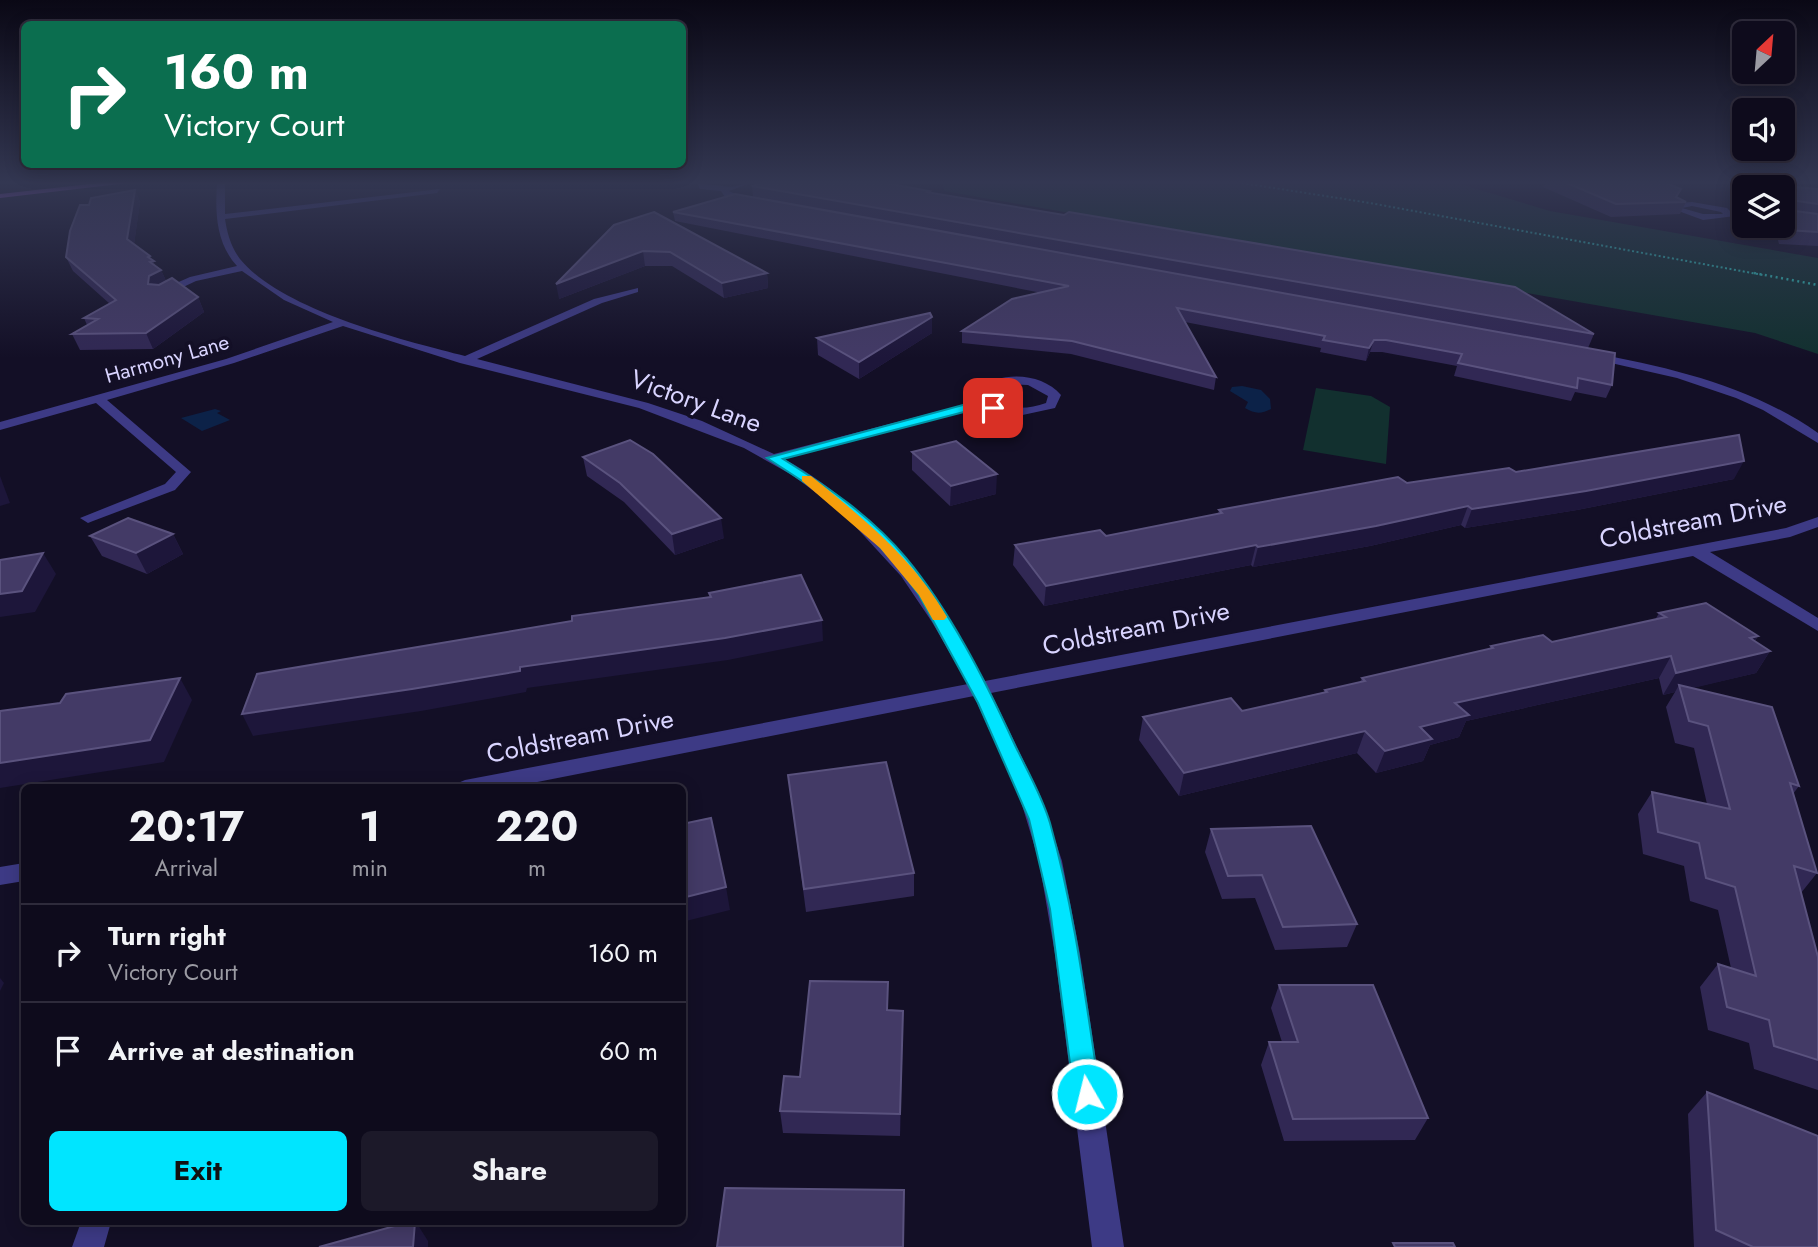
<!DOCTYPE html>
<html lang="en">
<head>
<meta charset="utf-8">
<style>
	body { margin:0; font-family:Jost,sans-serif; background:#1c1929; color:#f1f3f6; height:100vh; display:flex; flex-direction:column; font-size:26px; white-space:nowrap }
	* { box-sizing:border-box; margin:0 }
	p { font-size:23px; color:#9b9ba3 }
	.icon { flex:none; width:38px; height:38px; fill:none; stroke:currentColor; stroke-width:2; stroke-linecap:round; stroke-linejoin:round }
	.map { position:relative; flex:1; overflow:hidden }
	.panel { position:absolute; left:21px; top:784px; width:665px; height:441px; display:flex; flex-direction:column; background:#0e0b1c; border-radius:10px; box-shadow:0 4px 18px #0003,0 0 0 2px #2e2b3b }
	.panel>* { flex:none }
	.banner { position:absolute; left:21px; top:21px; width:665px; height:147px; border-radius:10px; box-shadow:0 4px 18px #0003,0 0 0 2px #2e2b3b; background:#0b6e4f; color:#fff; overflow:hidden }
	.needle { width:46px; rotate:26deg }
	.tools { position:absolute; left:1732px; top:21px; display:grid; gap:14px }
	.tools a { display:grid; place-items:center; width:63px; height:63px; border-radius:10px; background:#0e0b1c; box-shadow:0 4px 18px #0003,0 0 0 2px #2e2b3b; font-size:35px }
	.pin { position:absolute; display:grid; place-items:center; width:60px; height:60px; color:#fff; margin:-30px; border-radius:14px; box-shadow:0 4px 10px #0006 }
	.me { position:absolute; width:77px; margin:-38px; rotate:352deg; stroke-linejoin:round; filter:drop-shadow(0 0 5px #0008) }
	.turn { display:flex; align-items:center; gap:24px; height:147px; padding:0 28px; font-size:32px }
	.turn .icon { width:91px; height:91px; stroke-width:2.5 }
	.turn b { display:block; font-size:49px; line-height:60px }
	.eta { display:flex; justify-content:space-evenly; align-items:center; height:119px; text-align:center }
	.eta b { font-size:42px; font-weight:700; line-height:49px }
	.action { display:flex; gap:14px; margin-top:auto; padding:14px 28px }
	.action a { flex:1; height:80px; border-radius:10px; background:#00e5ff; color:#111; font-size:28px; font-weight:700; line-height:80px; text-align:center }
	.action a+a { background:#1c1929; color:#f1f3f6 }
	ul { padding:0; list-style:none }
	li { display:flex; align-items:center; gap:21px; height:98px; padding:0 28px; border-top:2px solid #2e2b3b }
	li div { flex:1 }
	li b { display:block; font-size:26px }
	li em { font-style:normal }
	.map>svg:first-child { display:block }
	.green { fill:#12302f }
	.water { fill:#0c2248 }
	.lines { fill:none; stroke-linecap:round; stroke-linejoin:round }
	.path-far1 { stroke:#2fb8b0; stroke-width:2; stroke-dasharray:2 2.5; stroke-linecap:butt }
	.path { stroke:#2fb8b0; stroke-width:2.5; stroke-dasharray:2 3.5; stroke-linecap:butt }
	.minor { fill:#3d3a85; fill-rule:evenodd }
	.major { fill:#c25bff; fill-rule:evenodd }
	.wall { fill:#312854 }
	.shaded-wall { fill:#1d163a }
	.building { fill:#433a66; stroke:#5a527e; stroke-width:2 }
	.route { fill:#00e5ff; stroke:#0095a6; stroke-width:2 }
	.slow { fill:#f59e0b }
	.labels { text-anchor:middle; stroke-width:7; stroke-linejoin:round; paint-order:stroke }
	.far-street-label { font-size:21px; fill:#d9d4ff; stroke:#130f26 }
	.street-label { font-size:26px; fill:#d9d4ff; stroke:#130f26 }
</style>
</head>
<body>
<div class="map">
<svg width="1818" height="1247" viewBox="0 0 1818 1247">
	<rect width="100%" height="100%" fill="#130f26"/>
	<g class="green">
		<path d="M943,183H1457L1550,211L1818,258V354L1755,333L944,191Z"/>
		<path d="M1316,388L1371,396L1390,407L1386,464L1303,450Z"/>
	</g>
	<g class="water">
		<path d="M1242,386L1261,390L1270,399L1271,409C1261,414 1255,414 1245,408L1248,402L1230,391L1232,387Z"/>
		<path d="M215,409L221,411L217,413L230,420L202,431L181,418Z"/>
	</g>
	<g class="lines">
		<path class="path-far1" d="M1242,183L1370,203L1763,275"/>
		<path class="path" d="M1754,273L1818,285"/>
		<g class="minor">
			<path d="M217,183H225V214L440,189L437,193L225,219C227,233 231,247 240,259C282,310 402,340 465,356L594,299L638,288V292L602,303L477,359L648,403L702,421L774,454L978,401L977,389C1001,371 1041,372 1061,395L1055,408L1018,416L984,407L784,459C876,509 934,592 985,681L1786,528L1818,517V527L1790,537L1710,552L1818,618V631L1693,556L991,693L1040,795L1062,861L1080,954L1124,1247H1092L1055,954L1039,861L1019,795L974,696L507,788H455L458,783L465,780L968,684L932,622L901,576L842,512L792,475L744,448L639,408L460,363L343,326L234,363L107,400L191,472L175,490L93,521L88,523L80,518L165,484L176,472L96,403L0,430V422L226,359L333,322L284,300L242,271L196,281L164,296H156V292L190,277L237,266C216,243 215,213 217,183ZM1008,384L1028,385L1048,396L1046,403C1027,410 1009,409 990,401L988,393Z"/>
			<path d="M697,183L731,187L750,183L729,191L754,203L750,205L725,197L721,191L700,189Z"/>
			<path d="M1692,202L1727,208L1735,216L1703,220L1673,209L1677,203ZM1692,206L1721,212L1723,214H1703L1682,208Z"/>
			<path d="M1593,353C1672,368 1751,386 1818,433V443L1763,410L1736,398L1677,378L1589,358V354Z"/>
			<path d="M24,863V881L0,885V867Z"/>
			<path d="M81,1222H111L104,1247H72Z"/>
		</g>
		<path class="major" d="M99,183H128L0,198V194Z"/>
	</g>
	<g class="wall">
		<path d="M1545,183H1666L1681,189L1677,197L1686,202L1680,214L1611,217L1543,187Z"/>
		<path d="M1772,185L1818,189V246L1779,244L1774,226H1783V187H1770Z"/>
		<path d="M752,186L929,191V193L1594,334L1588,348L1612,385L1606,398L1575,392L1571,401L1454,376L1457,366L1382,352H1370L1366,361L1320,352L1321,348L1185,322L1216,377L1214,390L1071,354L962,343V331L1042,293L675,221L673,212L753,197Z"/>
		<path d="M135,190L140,202L134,244L152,260L156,266L161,270L166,281L198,297L204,312L153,349L80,350L72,334L87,325L84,318L110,304L73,271L66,257L89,205Z"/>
		<path d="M614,225L767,273L768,288L724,298L672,266H645L559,299Z"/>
		<path d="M932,317V333L859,379L818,355L817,338Z"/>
		<path d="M912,452L996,494L950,506L912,470Z"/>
		<path d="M583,457L724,538L675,555L624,502L587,476Z"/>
		<path d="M1516,472L1734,479L1577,510L1465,528L1461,525L1370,546L1253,567L1251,565L1044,606L1013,565L1015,545L1106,536L1218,514L1219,510L1407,483Z"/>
		<path d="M173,534L183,554L147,574L102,556L90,536Z"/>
		<path d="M1659,613L1758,636L1755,641L1770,651L1756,673L1691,688L1799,786L1793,794L1817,873L1801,893L1818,957V1090L1754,1069L1749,1043L1708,1030L1700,987L1718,964L1731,968L1718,910L1690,901L1684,866L1643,854L1638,814L1652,792L1707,804L1694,748L1675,743L1666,707L1675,692L1663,695L1659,678L1466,721L1459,737L1430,745L1423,761L1376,773L1357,753L1179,796L1139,740L1143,717L1242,711L1324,692L1325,690L1360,682L1362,678L1489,649L1491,646L1552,642L1655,620Z"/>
		<path d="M788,775L914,873V896L806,912Z"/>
		<path d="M1211,829L1357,924L1347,947L1275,950L1255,898L1222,899L1205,852Z"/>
		<path d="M1279,985L1428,1118L1415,1140L1284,1141L1261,1065L1269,1042H1282L1271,1008Z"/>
		<path d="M888,1010L903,1011L900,1136L783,1133L780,1111L800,1077Z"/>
		<path d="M1707,1092L1818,1247H1694L1688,1114Z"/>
	</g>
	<g class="shaded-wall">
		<path d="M135,190L140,202L133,252L127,239Z"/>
		<path d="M643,251L645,266L559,299L556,284Z"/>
		<path d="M150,256L158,272L161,270L168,285L148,284V257Z"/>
		<path d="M767,273L768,288L724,298L722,283Z"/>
		<path d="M198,297L204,312L153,349L146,333Z"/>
		<path d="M932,317V333L859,379V362Z"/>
		<path d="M1374,340L1370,352L1366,361L1369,348Z"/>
		<path d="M1744,461L1734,479L1577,510L1465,528L1472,509Z"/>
		<path d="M997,474L996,494L950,506L951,486Z"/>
		<path d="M0,476L10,503L0,506Z"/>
		<path d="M1468,506L1461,525L1370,546L1253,567L1258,547Z"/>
		<path d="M721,518L724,538L675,555L672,534Z"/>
		<path d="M173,534L183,554L147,574L136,553Z"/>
		<path d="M1256,545L1251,565L1044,606L1046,586Z"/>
		<path d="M43,553L56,574L35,612L0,617V594Z"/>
		<path d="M822,620L823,641L728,660L527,688L526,692L421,711L253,736L242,714L520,667Z"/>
		<path d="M1758,636L1744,657L1770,651L1756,673L1681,691L1679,685L1675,692L1663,695L1676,673L1750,638Z"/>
		<path d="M1671,656L1659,678L1466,721L1459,737L1430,745L1423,761L1376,773L1385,751L1455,703Z"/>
		<path d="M180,678L192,700L164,762L0,788V763Z"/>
		<path d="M1365,731L1357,753L1179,796L1184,773Z"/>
		<path d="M726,887L730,910L682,922V898Z"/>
		<path d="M0,978L4,983L0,991Z"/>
		<path d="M903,1011V1033L900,1136V1114Z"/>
		<path d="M415,1222H416L428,1241V1247H413Z"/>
	</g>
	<g class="building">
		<path d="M761,183H886L929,191L926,192L1064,215L1069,212L1515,287L1594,334L752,186Z"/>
		<path d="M1567,183H1666L1681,189L1676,197L1686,202L1616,204Z"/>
		<path d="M1772,185L1818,189V204L1790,200L1787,210L1818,214V232L1786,230L1783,222V187H1773Z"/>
		<path d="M135,190L127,239L150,256L148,257L154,261L150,262L161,270L149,276L148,284L159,285L172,278L198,297L146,333L72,334L98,319L84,318L116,300L66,257L70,231L80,205H89L91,198Z"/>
		<path d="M735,194L1615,353L1612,385L1578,378L1577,388L1458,363L1462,354L1386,340H1374L1369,348L1323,340L1325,336L1177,308L1216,377L1072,341L962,331L1012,299L1069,286L673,212Z"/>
		<path d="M654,212L767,273L722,283L670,252L643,251L556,284L614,225Z"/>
		<path d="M930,313L932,317L859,362L817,338Z"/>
		<path d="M1739,435L1744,461L1586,491L1472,509L1468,506L1376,526L1258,547L1256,545L1046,586L1015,545L1100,530L1106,536L1222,513L1219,510L1398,477L1407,483L1509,468L1516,472Z"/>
		<path d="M630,440L653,454L721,518L672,534L620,483L583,457Z"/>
		<path d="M956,441L997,474L951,486L912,452Z"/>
		<path d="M128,518L173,534L136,553L90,536Z"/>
		<path d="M43,553L22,591L0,594V560Z"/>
		<path d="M801,575L822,620L725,638L520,667V671L412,689L242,714L257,674L572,621V616L711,597L709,593Z"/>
		<path d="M1706,603L1758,636L1750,638L1770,651L1676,673L1671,656L1455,703L1469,715L1420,727L1432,739L1385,751L1365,731L1184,773L1143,717L1231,698L1242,711L1327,692L1325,690L1365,681L1362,678L1493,648L1491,646L1543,635L1552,642L1666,617L1659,613Z"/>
		<path d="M180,678L150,740L0,763V711L60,703L66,694Z"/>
		<path d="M1679,685L1772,707L1799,786L1790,783L1817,873L1794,866L1818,957V1060L1774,1046L1769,1020L1727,1007L1718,964L1756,976L1735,887L1706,878L1699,843L1658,832L1652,792L1730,809L1708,726L1689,721Z"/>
		<path d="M886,762L914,873L804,889L788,775Z"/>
		<path d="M711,818L726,887L682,898V824Z"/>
		<path d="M1311,826L1357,924L1283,927L1262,875L1228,876L1211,829Z"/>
		<path d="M810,981L888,982L887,1010L903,1011L900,1114L780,1111L784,1076L800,1077Z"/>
		<path d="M1279,985H1373L1428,1118L1293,1119L1269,1042H1298Z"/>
		<path d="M1707,1092L1818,1136V1247H1753L1716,1230Z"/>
		<path d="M725,1188L904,1190L903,1247H717Z"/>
		<path d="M409,1222H415L413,1247H319Z"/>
		<path d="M1393,1243H1453L1455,1247H1395Z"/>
	</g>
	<linearGradient id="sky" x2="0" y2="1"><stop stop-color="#0a0815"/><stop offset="0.51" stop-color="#333752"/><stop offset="1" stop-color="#333752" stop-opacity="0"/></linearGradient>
	<rect width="1818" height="358" fill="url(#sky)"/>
	<path class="route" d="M985,399L998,405V410L983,407L783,459C828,487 872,517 906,558C950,611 984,678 1013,741C1025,767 1042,795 1050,823C1075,912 1086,1003 1100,1094L1096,1102L1087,1106L1078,1102L1074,1094L1050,909L1029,819L978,703L919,595L895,563L866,532L819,492L767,458Z"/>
	<path class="slow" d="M802,476H811C864,519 912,557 947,617L944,620H933L919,595L880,548L802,481Z"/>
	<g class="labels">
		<g class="far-street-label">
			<text transform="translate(167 359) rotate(-16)" y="7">Harmony Lane</text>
		</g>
		<g class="street-label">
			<text transform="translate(696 401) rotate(20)" y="9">Victory Lane</text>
			<text transform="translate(1693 521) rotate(-11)" y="9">Coldstream Drive</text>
			<text transform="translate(1136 628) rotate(-11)" y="9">Coldstream Drive</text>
			<text transform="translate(580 736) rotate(-11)" y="9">Coldstream Drive</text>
		</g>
	</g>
</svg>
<div class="tools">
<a><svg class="needle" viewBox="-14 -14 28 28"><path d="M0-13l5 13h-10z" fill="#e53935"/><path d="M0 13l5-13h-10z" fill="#9b9ba3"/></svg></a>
<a><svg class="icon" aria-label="sound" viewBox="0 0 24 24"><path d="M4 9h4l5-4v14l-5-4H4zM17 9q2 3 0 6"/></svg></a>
<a><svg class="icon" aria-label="layers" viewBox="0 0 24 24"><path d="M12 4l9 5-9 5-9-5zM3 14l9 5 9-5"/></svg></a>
</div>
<div class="pin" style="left:993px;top:408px;background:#d93025"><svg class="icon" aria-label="arrive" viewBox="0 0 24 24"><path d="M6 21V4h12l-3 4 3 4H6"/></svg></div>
<svg class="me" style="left:1087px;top:1094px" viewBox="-20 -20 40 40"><circle r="17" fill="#00e5ff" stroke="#fff" stroke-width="3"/><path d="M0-11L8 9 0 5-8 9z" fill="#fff"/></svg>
<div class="banner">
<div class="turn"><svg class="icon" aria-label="right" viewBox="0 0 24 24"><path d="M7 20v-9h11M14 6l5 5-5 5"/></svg><div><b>160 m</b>Victory Court</div></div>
</div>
<section class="panel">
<div class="eta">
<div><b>20:17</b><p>Arrival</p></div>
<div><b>1</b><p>min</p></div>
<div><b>220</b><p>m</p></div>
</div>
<ul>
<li><svg class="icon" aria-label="right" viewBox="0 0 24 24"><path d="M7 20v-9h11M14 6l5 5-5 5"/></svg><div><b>Turn right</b><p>Victory Court</p></div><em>160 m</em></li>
<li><svg class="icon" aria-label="arrive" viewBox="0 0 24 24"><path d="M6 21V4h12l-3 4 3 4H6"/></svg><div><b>Arrive at destination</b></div><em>60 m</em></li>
</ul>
<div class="action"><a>Exit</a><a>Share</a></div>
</section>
</div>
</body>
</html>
